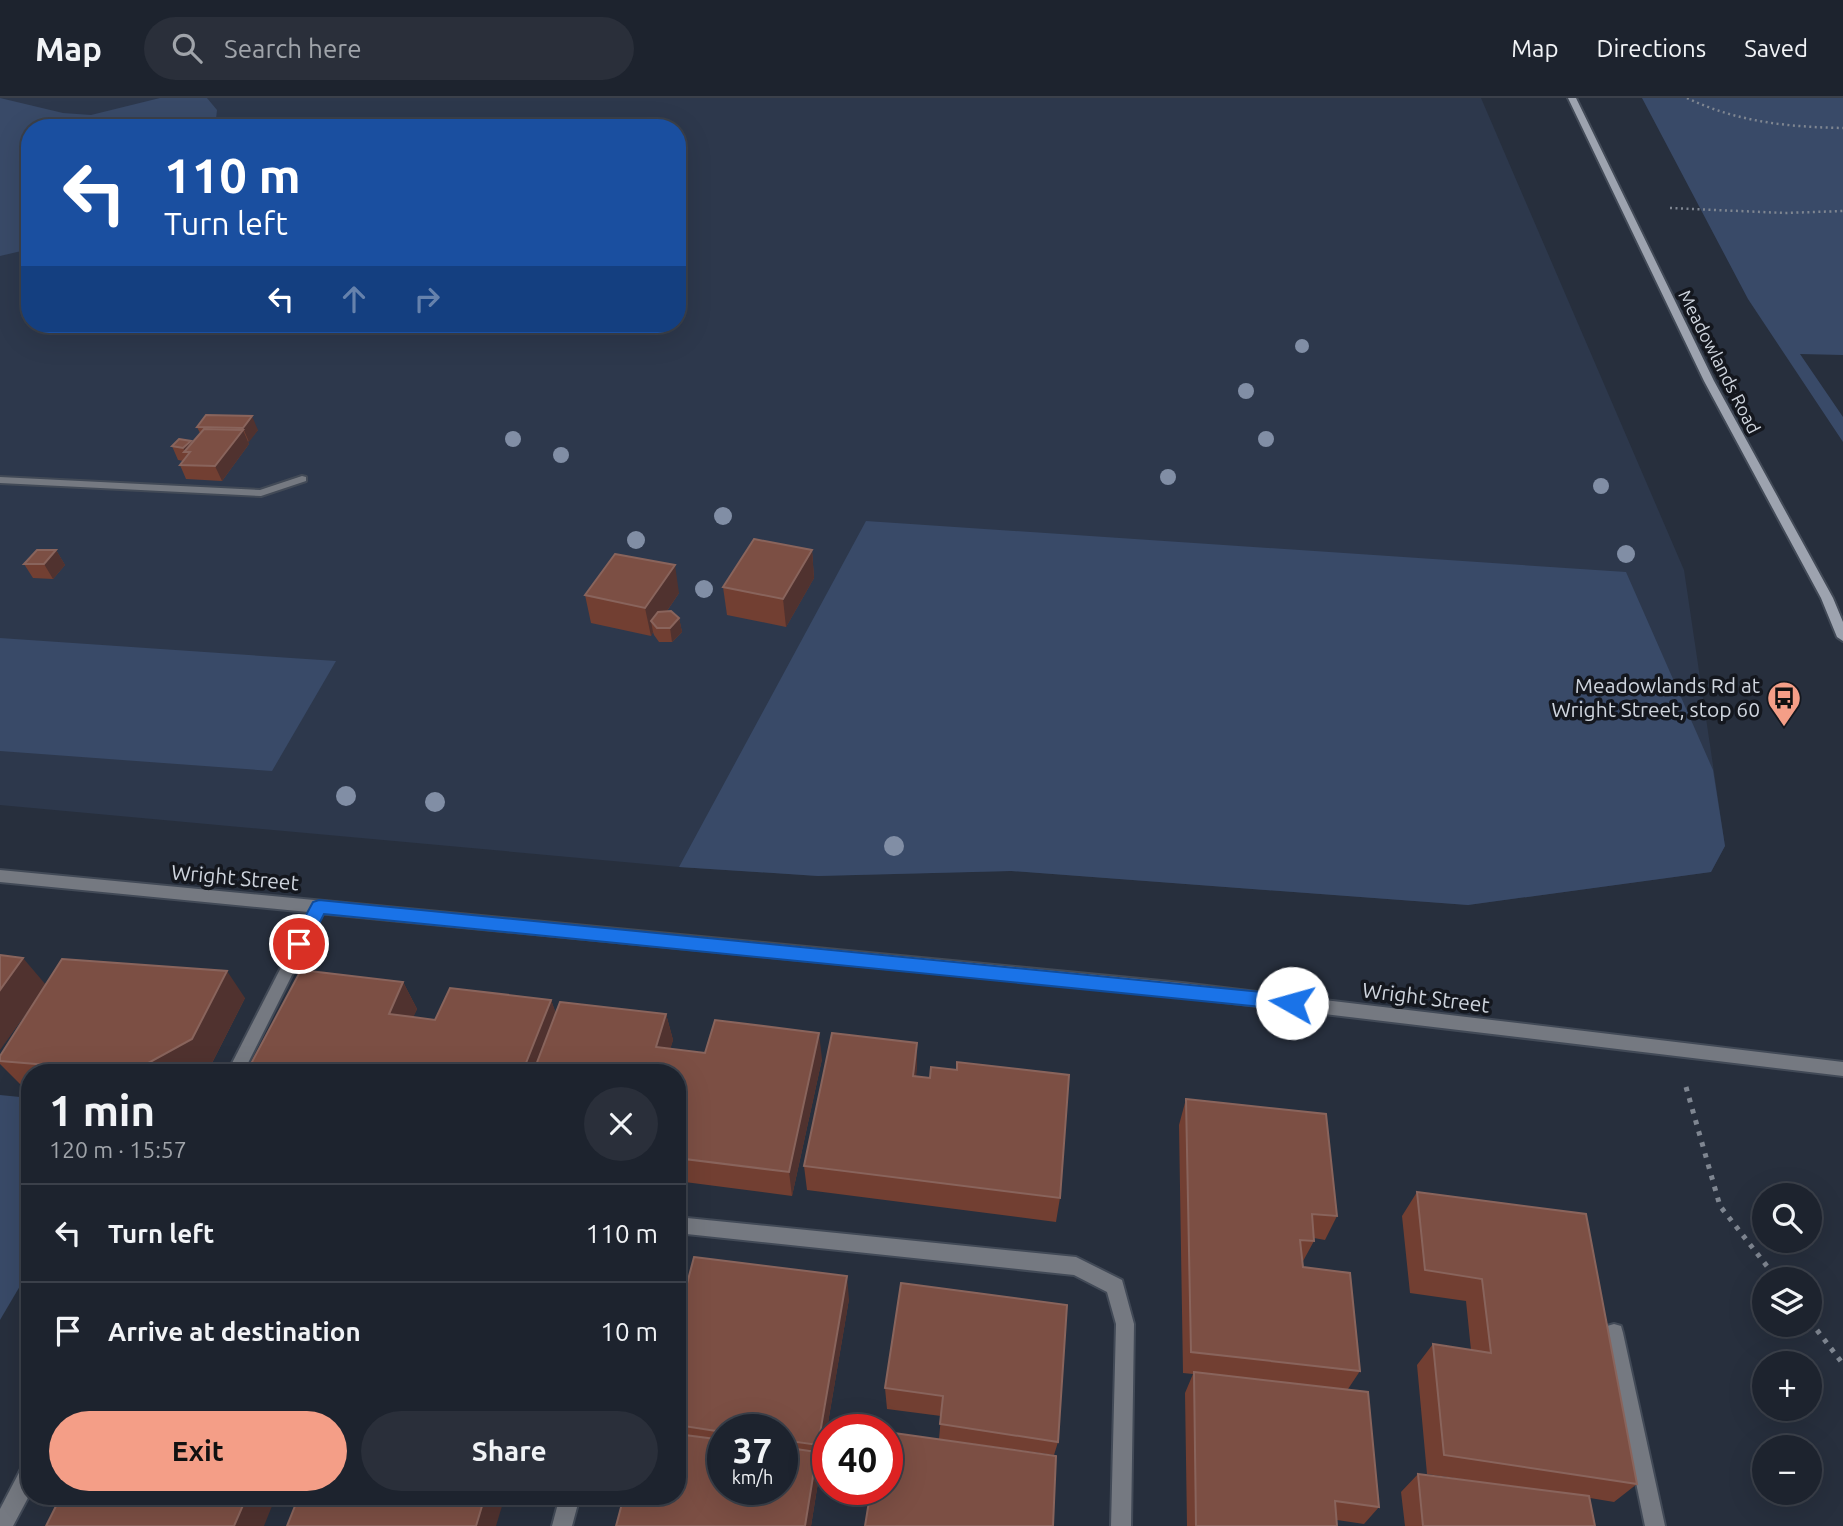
<!DOCTYPE html>
<html lang="en">
<head>
<meta charset="utf-8">
<style>
	body { margin:0; font-family:Ubuntu,sans-serif; background:#2a2f3a; color:#f1f3f6; height:100vh; display:flex; flex-direction:column; font-size:26px; white-space:nowrap }
	* { box-sizing:border-box; margin:0 }
	p { font-size:23px; color:#a0a4aa }
	.icon { flex:none; width:38px; height:38px; fill:none; stroke:currentColor; stroke-width:2; stroke-linecap:round; stroke-linejoin:round }
	.map { position:relative; flex:1; overflow:hidden }
	.details { position:absolute; left:21px; top:966px; width:665px; height:441px; display:flex; flex-direction:column; background:#1d232e; border-radius:28px; box-shadow:0 7px 28px #0002,0 0 0 2px #3b404a }
	.details>* { flex:none }
	.banner { position:absolute; left:21px; top:21px; width:665px; height:214px; border-radius:28px; box-shadow:0 7px 28px #0002,0 0 0 2px #3b404a; background:#1a4fa0; color:#fff; overflow:hidden }
	.tools { position:absolute; left:1752px; top:1085px; display:grid; gap:14px }
	.tools a { display:grid; place-items:center; width:70px; height:70px; border-radius:50%; background:#1d232e; box-shadow:0 7px 28px #0002,0 0 0 2px #3b404a; font-size:35px }
	.speed { position:absolute; left:707px; top:1316px; display:flex; gap:14px; font-size:35px; font-weight:700; text-align:center }
	.speed>* { display:grid; place-content:center; width:91px; height:91px; border-radius:50%; background:#1d232e; box-shadow:0 7px 28px #0002,0 0 0 2px #3b404a; line-height:1 }
	.speed small { font-size:18px; font-weight:400 }
	.speed .limit { border:10px solid #d22; background:#fff; color:#111 }
	.pin { position:absolute; display:grid; place-items:center; width:60px; height:60px; color:#fff; margin:-30px; border:4px solid #fff; border-radius:50%; box-shadow:0 2px 7px #0007 }
	.me { position:absolute; width:77px; margin:-38px; rotate:277deg; stroke-linejoin:round; filter:drop-shadow(0 0 5px #0008) }
	.turn { display:flex; align-items:center; gap:24px; height:147px; padding:0 28px; font-size:32px }
	.turn .icon { width:91px; height:91px; stroke-width:2.5 }
	.turn b { display:block; font-size:49px; line-height:60px }
	.lanes { display:flex; align-items:center; height:66px; padding:0 28px; background:#0003; justify-content:center; gap:35px; direction:ltr }
	.lanes .off { opacity:.35 }
	.round { display:grid; place-items:center; flex:none; width:74px; height:74px; border-radius:37px; background:#2a2f3a }
	.head { display:flex; align-items:center; justify-content:space-between; height:119px; padding:0 28px }
	h1 { font-size:42px; font-weight:600; line-height:52px }
	.primary-button { display:flex; gap:14px; margin-top:auto; padding:14px 28px }
	.primary-button a { flex:1; height:80px; border-radius:42px; background:#f49e87; color:#111; font-size:28px; font-weight:600; line-height:80px; text-align:center }
	.primary-button a+a { background:#2a2f3a; color:#f1f3f6 }
	ul { padding:0; list-style:none }
	li { display:flex; align-items:center; gap:21px; height:98px; padding:0 28px; border-top:2px solid #3b404a }
	li div { flex:1 }
	li b { display:block; font-size:26px }
	li em { font-style:normal }
	header { display:flex; align-items:center; gap:42px; box-sizing:border-box; height:98px; padding:0 35px; background:#1d232e; border-bottom:2px solid #3b404a }
	header strong { font-size:33px }
	nav { display:flex; gap:38px; margin-inline-start:auto; font-size:24px }
	.search { width:490px; height:63px; background:#2a2f3a; display:flex; align-items:center; gap:18px; box-sizing:border-box; padding:0 24px; border-radius:38px; color:#a0a4aa; font-size:26px }
	.map>svg:first-child { display:block }
	.built { fill:#2d384c; fill-rule:evenodd }
	.green { fill:#394a68 }
	.lines { fill:none; stroke-linecap:round; stroke-linejoin:round }
	.service-casing { stroke:#424a57; stroke-width:4 }
	.tertiary-casing { stroke:#424a57; stroke-width:4 }
	.secondary-casing { stroke:#424a57; stroke-width:4 }
	.path-far1 { stroke:#7f8691; stroke-width:2.5; stroke-dasharray:2 3.5; stroke-linecap:butt }
	.path { stroke:#7f8691; stroke-width:5; stroke-dasharray:4.5 7; stroke-linecap:butt }
	.service { fill:#757981; fill-rule:evenodd }
	.tertiary { fill:#757981; fill-rule:evenodd }
	.secondary { fill:#9da3af; fill-rule:evenodd }
	.tree { fill:#818ea5 }
	.wall { fill:#723f32; fill-rule:evenodd }
	.shaded-wall { fill:#50322f }
	.building { fill:#7c4f44; stroke:#89645c; stroke-width:2 }
	.route { fill:#1a73e8; stroke:#114b97; stroke-width:2 }
	.labels { text-anchor:middle; stroke-width:7; stroke-linejoin:round; paint-order:stroke }
	.far-street-label { font-size:18px; fill:#cfd5de; stroke:#14171e }
	.poi-label { font-size:21px; fill:#cfd5de; stroke:#14171e; text-anchor:end }
	.street-label { font-size:21px; fill:#cfd5de; stroke:#14171e }
</style>
</head>
<body>
<header>
<strong>Map</strong>
<div class="search"><svg class="icon" aria-label="search" viewBox="0 0 24 24"><circle cx="10" cy="10" r="6"/><path d="M15 15l6 6"/></svg>Search here</div>
<nav><a>Map</a><a>Directions</a><a>Saved</a></nav>
</header>
<div class="map">
<svg width="1843" height="1428" viewBox="0 0 1843 1428">
	<rect width="100%" height="100%" fill="#272f3d"/>
	<path class="built" d="M0,0H1481L1684,472L1725,748L1711,774L1468,807L1011,773L818,778L679,769L0,707ZM30,30H677V226H30Z"/>
	<g class="green">
		<path d="M0,0L63,15L91,17L160,0H207L217,12L215,30H30V151L0,158Z"/>
		<path d="M1642,0H1843V257L1800,256L1843,319V344L1748,201Z"/>
		<path d="M866,423L1626,474L1713,672L1725,748L1711,774L1468,807L1011,773L818,778L679,769Z"/>
		<path d="M0,540L336,563L272,673L0,653Z"/>
		<path d="M0,997L30,1000V1171L0,1222Z"/>
	</g>
	<g class="lines">
		<g class="service-casing">
			<g id="service">
				<path d="M302,378L306,379V383L261,398L0,385V379L260,392Z"/>
				<path d="M319,803L324,805L326,809L243,975H227L314,805Z"/>
				<path d="M677,1119L1076,1159L1122,1182L1134,1226L1131,1428H1111L1116,1226L1107,1194L1074,1177L677,1135Z"/>
				<path d="M1614,1226L1621,1228L1623,1235L1665,1428H1645L1605,1235L1607,1228Z"/>
				<path d="M30,1364V1396L13,1428H0V1411L23,1367Z"/>
				<path d="M560,1398H580L572,1428H552Z"/>
			</g>
		</g>
		<g class="tertiary-casing">
			<path id="tertiary" d="M0,772L1182,885L1843,964V978L1182,899L0,784Z"/>
		</g>
		<g class="secondary-casing">
			<path id="secondary" d="M1568,0H1576L1714,283L1833,500L1843,524V543L1837,539L1821,500L1704,283Z"/>
		</g>
		<g class="path-far1">
			<path d="M1687,0C1737,24 1788,29 1843,30"/>
			<path d="M1670,110L1785,115L1843,113"/>
		</g>
		<g class="path">
			<path d="M1686,989L1720,1108L1777,1181"/>
			<path d="M1810,1223L1843,1266"/>
		</g>
		<use href="#service" class="service"/>
		<use href="#tertiary" class="tertiary"/>
		<use href="#secondary" class="secondary"/>
	</g>
	<g class="tree">
		<circle cx="1302" cy="248" r="7"/>
		<circle cx="1246" cy="293" r="8"/>
		<circle cx="513" cy="341" r="8"/>
		<circle cx="1266" cy="341" r="8"/>
		<circle cx="561" cy="357" r="8"/>
		<circle cx="1168" cy="379" r="8"/>
		<circle cx="1601" cy="388" r="8"/>
		<circle cx="723" cy="418" r="9"/>
		<circle cx="636" cy="442" r="9"/>
		<circle cx="1626" cy="456" r="9"/>
		<circle cx="704" cy="491" r="9"/>
		<circle cx="346" cy="698" r="10"/>
		<circle cx="435" cy="704" r="10"/>
		<circle cx="894" cy="748" r="10"/>
	</g>
	<g class="wall">
		<path d="M206,317L258,332L248,344L249,346L222,383L186,381L180,367L183,363L178,362L172,348L191,343L192,345L200,335L197,329Z"/>
		<path d="M56,452L65,467L53,481L33,480L24,466Z"/>
		<path d="M812,452L814,480L786,529L727,517L723,489Z"/>
		<path d="M679,495L667,513L679,520L682,534L672,544H659L654,537L653,534L651,538L591,525L585,497Z"/>
		<path d="M403,884L417,911L413,919L435,922L551,902L556,916H666L673,942L670,951L705,955L822,961L792,1098L677,1083V975H246Z"/>
		<path d="M45,887L245,900L211,967L198,975H30V989L22,988L0,966V958L42,893L0,952Z"/>
		<path d="M917,945L916,978L1060,1100L1056,1124L807,1092L804,1068Z"/>
		<path d="M1186,1001L1337,1118L1325,1142L1314,1140V1143L1302,1165L1303,1169L1360,1273L1348,1291L1379,1409L1364,1426L1337,1422V1428H1187L1185,1295L1193,1276L1183,1275L1179,1027Z"/>
		<path d="M1417,1094L1637,1386L1614,1404L1590,1400L1595,1428H1405L1401,1394L1418,1376L1501,1387L1427,1376L1417,1267L1433,1246L1471,1252L1466,1203L1410,1195L1402,1118Z"/>
		<path d="M901,1185L1058,1344L1054,1357L939,1341L941,1318L887,1311L885,1290Z"/>
		<path d="M849,1201L821,1366L819,1365L820,1372L811,1428H616L677,1398V1224ZM723,1332H782V1391H723Z"/>
	</g>
	<g class="shaded-wall">
		<path d="M252,318L258,332L249,344L243,330Z"/>
		<path d="M243,332L249,346L222,383L215,368Z"/>
		<path d="M191,343L197,357L190,354H185L183,350Z"/>
		<path d="M56,452L65,467L53,481L44,466Z"/>
		<path d="M812,452L814,480L786,529L783,501Z"/>
		<path d="M675,467L679,495L656,529L651,523L653,534L651,538L645,510Z"/>
		<path d="M679,520L682,534L672,544L670,530Z"/>
		<path d="M23,860L46,887L0,952V892Z"/>
		<path d="M227,873L245,900L211,967L198,975H133L132,974Z"/>
		<path d="M403,884L417,911L403,942L389,916Z"/>
		<path d="M551,902L561,929L543,975H522Z"/>
		<path d="M666,916L673,942L663,975L656,949Z"/>
		<path d="M819,935L822,961L792,1098L789,1074Z"/>
		<path d="M917,945V971L913,1003V978Z"/>
		<path d="M847,1178L849,1201L821,1366L818,1347Z"/>
		<path d="M817,1354L820,1372L811,1428H805Z"/>
		<path d="M247,1398H276L264,1428H234Z"/>
		<path d="M485,1398H505L496,1428H476Z"/>
	</g>
	<g class="building">
		<path d="M206,317L252,318L243,330L197,329Z"/>
		<path d="M204,331L243,332L215,368L180,367L190,354H184Z"/>
		<path d="M179,341L191,343L183,350L172,348Z"/>
		<path d="M754,441L812,452L783,501L723,489Z"/>
		<path d="M37,452H56L44,466H24Z"/>
		<path d="M615,456L675,467L645,510L585,497Z"/>
		<path d="M671,513L679,520L670,530H657L651,523L658,514Z"/>
		<path d="M0,857L23,860L0,892Z"/>
		<path d="M62,861L227,873L192,941L132,974L0,963V958Z"/>
		<path d="M301,872L403,884L389,916L413,919L435,922L450,890L551,902L522,975H246Z"/>
		<path d="M560,904L666,916L656,949L705,955L715,922L819,935L789,1074L677,1060V975H533Z"/>
		<path d="M832,935L917,945L913,978L930,980L931,969L957,972V964L1069,977L1060,1100L804,1068Z"/>
		<path d="M1186,1001L1326,1016L1337,1118L1312,1116L1314,1143L1300,1142L1303,1169L1350,1175L1360,1273L1191,1254Z"/>
		<path d="M1417,1094L1586,1116L1637,1386L1444,1357L1433,1246L1491,1255L1482,1181L1425,1172Z"/>
		<path d="M694,1159L847,1178L818,1347L782,1342V1332H723V1334L677,1327V1224Z"/>
		<path d="M901,1185L1067,1207L1058,1344L940,1326L943,1298L885,1290Z"/>
		<path d="M1194,1274L1368,1294L1379,1409L1335,1403L1337,1428H1196Z"/>
		<path d="M887,1334L1056,1358L1053,1428H865L871,1391H887Z"/>
		<path d="M677,1336L723,1342V1391H782V1349L817,1354L805,1428H616L624,1398H677Z"/>
		<path d="M1418,1376L1589,1398L1595,1428H1423Z"/>
		<path d="M61,1398H247L234,1428H46Z"/>
		<path d="M299,1398H485L476,1428H287Z"/>
	</g>
	<path class="route" d="M319,802L1292,897L1300,905L1292,912L324,816L306,851H293L291,846L293,841L313,804Z"/>
	<defs>
		<g id="bus-pin" transform="scale(1.75)"><path d="M0 17L-7.5 6A9.5 9.5 0 1 1 7.5 6Z" fill="#f49e87" stroke="#14171e"/><path d="M-5-6H5V4H4V6H2V4H-2V6H-4V4H-5ZM-3.5-4V0h7V-4ZM-3.5 1.2v1.5H-2V1.2ZM2 1.2v1.5H3.5V1.2Z" fill="#111"/></g>
	</defs>
	<g fill-rule="evenodd">
		<use href="#bus-pin" x="1784" y="600"/>
	</g>
	<g class="labels">
		<g class="far-street-label">
			<text transform="translate(1719 264) rotate(63)" y="6">Meadowlands Road</text>
		</g>
		<g class="poi-label">
			<text x="1760" y="595">Meadowlands Rd at<tspan x="1760" dy="24">Wright Street, stop 60</tspan></text>
		</g>
		<g class="street-label">
			<text transform="translate(235 780) rotate(5)" y="7">Wright Street</text>
			<text transform="translate(1426 900) rotate(7)" y="7">Wright Street</text>
		</g>
	</g>
</svg>
<div class="tools">
<a><svg class="icon" aria-label="search" viewBox="0 0 24 24"><circle cx="10" cy="10" r="6"/><path d="M15 15l6 6"/></svg></a>
<a><svg class="icon" aria-label="layers" viewBox="0 0 24 24"><path d="M12 4l9 5-9 5-9-5zM3 14l9 5 9-5"/></svg></a>
<a>+</a>
<a>−</a>
</div>
<div class="speed"><div>37<small>km/h</small></div><div class="limit">40</div></div>
<div class="pin" style="left:299px;top:846px;background:#d93025"><svg class="icon" aria-label="arrive" viewBox="0 0 24 24"><path d="M6 21V4h12l-3 4 3 4H6"/></svg></div>
<svg class="me" style="left:1292px;top:905px" viewBox="-20 -20 40 40"><circle r="19" fill="#fff"/><path d="M0-13L10 11 0 6-10 11z" fill="#1a73e8"/></svg>
<div class="banner">
<div class="turn"><svg class="icon" aria-label="left" viewBox="0 0 24 24"><path d="M17 20v-9H6M10 6l-5 5 5 5"/></svg><div><b>110 m</b>Turn left</div></div>
<div class="lanes"><svg class="icon" aria-label="left" viewBox="0 0 24 24"><path d="M17 20v-9H6M10 6l-5 5 5 5"/></svg><svg class="icon off" aria-label="ahead" viewBox="0 0 24 24"><path d="M12 20V5M6 11l6-6 6 6"/></svg><svg class="icon off" aria-label="right" viewBox="0 0 24 24"><path d="M7 20v-9h11M14 6l5 5-5 5"/></svg></div>
</div>
<section class="details">
<div class="head"><div><h1>1 min</h1><p>120 m · 15:57</p></div><a class="round"><svg class="icon" aria-label="close" viewBox="0 0 24 24"><path d="M6 6l12 12M18 6L6 18"/></svg></a></div>
<ul>
<li><svg class="icon" aria-label="left" viewBox="0 0 24 24"><path d="M17 20v-9H6M10 6l-5 5 5 5"/></svg><div><b>Turn left</b></div><em>110 m</em></li>
<li><svg class="icon" aria-label="arrive" viewBox="0 0 24 24"><path d="M6 21V4h12l-3 4 3 4H6"/></svg><div><b>Arrive at destination</b></div><em>10 m</em></li>
</ul>
<div class="primary-button"><a>Exit</a><a>Share</a></div>
</section>
</div>
</body>
</html>
